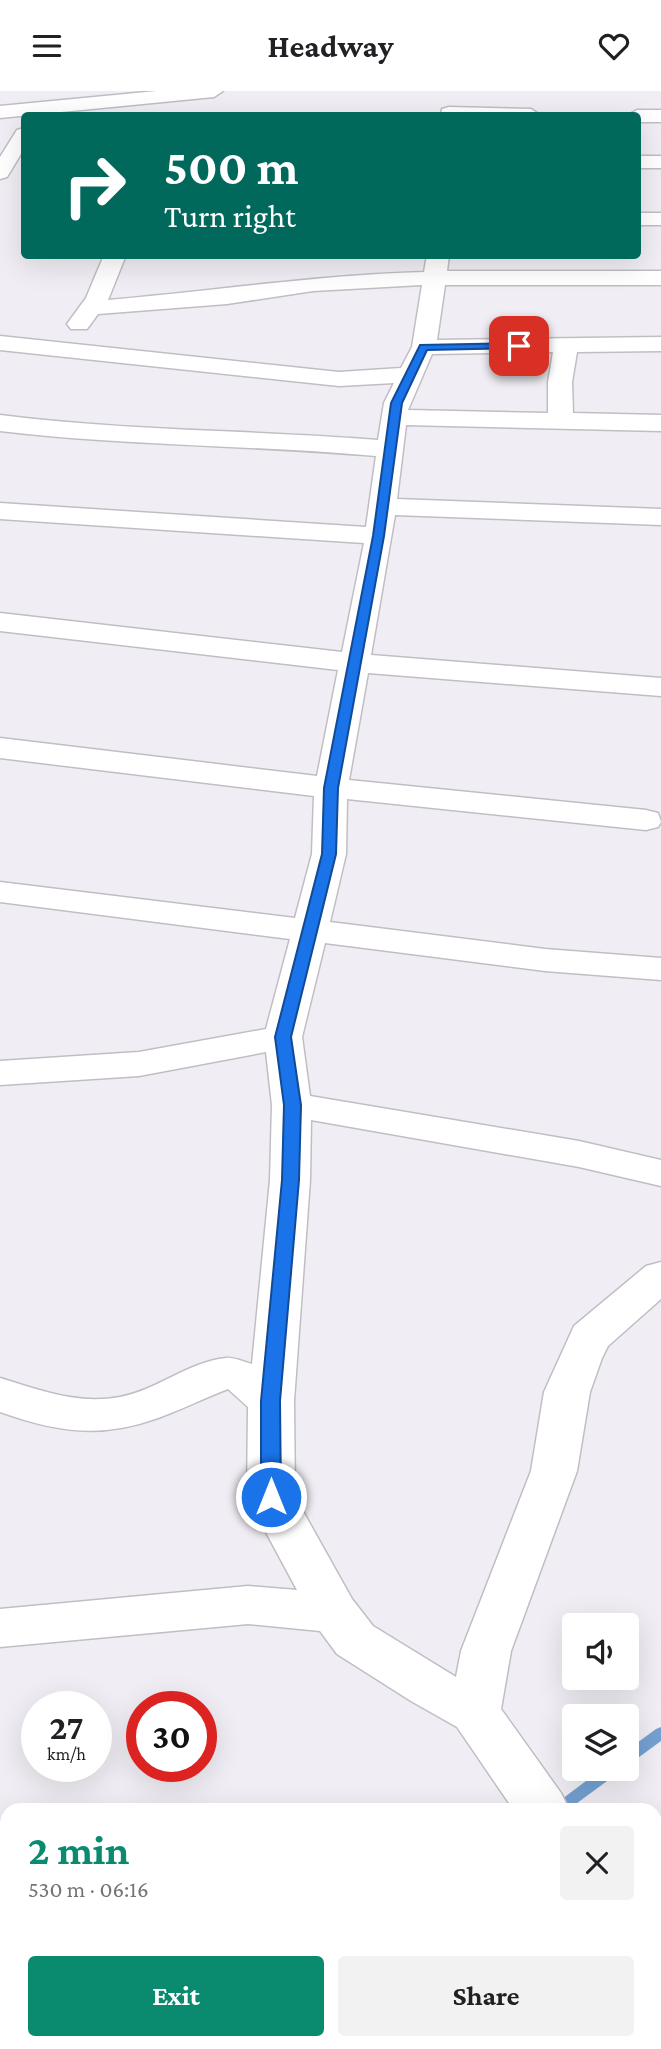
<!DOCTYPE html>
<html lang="en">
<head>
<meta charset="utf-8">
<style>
	body { margin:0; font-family:"Crimson Pro",serif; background:#f2f2f2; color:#202124; height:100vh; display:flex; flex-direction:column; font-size:26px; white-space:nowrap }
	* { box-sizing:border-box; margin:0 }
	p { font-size:23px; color:#757577 }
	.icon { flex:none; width:38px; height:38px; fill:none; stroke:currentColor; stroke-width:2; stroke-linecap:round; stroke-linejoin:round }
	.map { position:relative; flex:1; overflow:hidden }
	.details { position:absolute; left:0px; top:1712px; width:662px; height:247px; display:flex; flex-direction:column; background:#fff; border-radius:21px 21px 0 0; box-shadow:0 7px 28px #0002 }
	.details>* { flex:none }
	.top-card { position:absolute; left:21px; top:21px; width:620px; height:147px; border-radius:7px; box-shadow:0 7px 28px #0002; background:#00695c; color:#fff; overflow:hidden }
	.controls { position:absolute; left:562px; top:1522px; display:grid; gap:14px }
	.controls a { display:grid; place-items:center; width:77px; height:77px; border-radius:7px; background:#fff; box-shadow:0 7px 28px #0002; font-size:35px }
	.speed { position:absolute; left:21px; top:1600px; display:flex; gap:14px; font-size:35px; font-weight:700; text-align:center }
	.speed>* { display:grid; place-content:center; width:91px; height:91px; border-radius:50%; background:#fff; box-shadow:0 7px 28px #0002; line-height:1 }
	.speed small { font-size:18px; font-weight:400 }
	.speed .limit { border:10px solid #d22; background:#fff; color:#111 }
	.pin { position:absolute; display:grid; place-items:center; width:60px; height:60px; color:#fff; margin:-30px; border-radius:14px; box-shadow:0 4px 10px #0006 }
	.me { position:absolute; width:77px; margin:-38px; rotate:0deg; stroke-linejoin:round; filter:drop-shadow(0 0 5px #0008) }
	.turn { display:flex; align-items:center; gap:24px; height:147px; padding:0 28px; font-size:32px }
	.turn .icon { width:91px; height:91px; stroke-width:2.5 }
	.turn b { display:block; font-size:49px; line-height:60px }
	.round { display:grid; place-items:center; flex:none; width:74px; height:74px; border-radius:7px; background:#f2f2f2 }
	.headline { display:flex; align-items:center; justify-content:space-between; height:119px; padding:0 28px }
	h1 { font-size:42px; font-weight:700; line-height:52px; color:#0a8b70 }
	.action { display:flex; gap:14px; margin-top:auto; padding:14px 28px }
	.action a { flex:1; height:80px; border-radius:7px; background:#0a8b70; color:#fff; font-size:28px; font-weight:700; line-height:80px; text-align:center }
	.action a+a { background:#f2f2f2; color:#202124 }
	header { display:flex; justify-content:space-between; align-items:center; height:91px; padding:0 28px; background:#fff; font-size:32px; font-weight:700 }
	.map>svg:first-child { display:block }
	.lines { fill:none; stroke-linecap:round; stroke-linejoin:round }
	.stream { fill:#74a1d1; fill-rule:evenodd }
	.minor-casing { stroke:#c0bec4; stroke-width:3 }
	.minor { fill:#fff; fill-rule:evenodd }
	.route { fill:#1a73e8; stroke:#114b97; stroke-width:2 }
</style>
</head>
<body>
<header><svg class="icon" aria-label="menu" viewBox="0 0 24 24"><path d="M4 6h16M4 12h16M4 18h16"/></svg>Headway<svg class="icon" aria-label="heart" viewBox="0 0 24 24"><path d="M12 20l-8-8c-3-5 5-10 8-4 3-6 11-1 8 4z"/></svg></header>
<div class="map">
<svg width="661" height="1958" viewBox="0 0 661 1958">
	<rect width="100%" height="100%" fill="#f0eef4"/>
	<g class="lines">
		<g class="stream">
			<path d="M661,1636V1650L631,1672L626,1674V1660L656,1638Z"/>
			<path d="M602,1678H620L618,1682L569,1718H552L554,1714Z"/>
			<path d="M240,1951H260L256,1958H236Z"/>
		</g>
		<g class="minor-casing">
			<g id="minor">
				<path d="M157,0H223L214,6L0,27V15Z"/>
				<path d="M449,16L531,18L540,24H441L442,18Z"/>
				<path d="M637,19H661V31H637V24H628Z"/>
				<path d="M24,37V58L7,86L0,88V66L17,39Z"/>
				<rect x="637" y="65" width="24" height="12"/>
				<rect x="637" y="122" width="24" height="12"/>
				<path d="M104,164H126L108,209C214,200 318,184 424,181L427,164H449L447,180H661V194H445L437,249L661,246V260L577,261L572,291L573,322L661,324V340L406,334L397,408L661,418V434L395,424L371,564L661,587V605L368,582L349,689L646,719L658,722L661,731L658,736L646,739L347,708L346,763L330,831L545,858L661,867V889L545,880L325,852L302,946L310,1005L579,1050L661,1069V1095L579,1076L311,1029L310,1089L294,1310L295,1406L352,1508L373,1535L456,1586L461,1560L531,1380L544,1301L574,1235L646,1175L661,1171V1208L608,1255L602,1267L590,1301L577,1380L511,1560L501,1618L561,1702L569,1718H513L457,1636L411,1610L337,1563L320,1540L248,1533L0,1556V1518L248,1495L297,1499L247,1406L248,1316L228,1298C204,1307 181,1319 158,1327C100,1348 56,1341 0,1321V1287C41,1299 76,1314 120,1306C157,1299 188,1271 226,1267C234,1266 244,1271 252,1273L270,1089L272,1014L266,961L139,985L0,994V970L139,961L266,938L290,848L0,811V791L295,827L312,763L314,705L0,667V647L317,685L338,579L0,540V522L342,561L364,452L0,428V412L366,436L376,365C251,354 125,355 0,340V324C126,340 252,339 378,349L384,312L394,292L339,295L0,259V245L339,281L401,277L412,256L422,194L313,200L227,213L98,223L87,238H71L67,233L86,207ZM553,261L548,291V322L408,319L432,263Z"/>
				<path d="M654,1800L661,1802V1852L654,1850Z"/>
			</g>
		</g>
		<use href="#minor" class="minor"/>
	</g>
	<path class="route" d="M519,252L524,255L522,257L427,259L402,312L384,445L338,697L336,763L291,946L301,1014L299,1089L280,1310L281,1406L278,1411L271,1413L264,1411L261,1406V1310L282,1089L284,1014L275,946L322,763L324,697L373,445L391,312L420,254Z"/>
</svg>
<div class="controls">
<a><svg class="icon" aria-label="sound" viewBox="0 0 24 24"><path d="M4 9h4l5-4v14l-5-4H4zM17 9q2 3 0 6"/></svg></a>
<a><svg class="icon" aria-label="layers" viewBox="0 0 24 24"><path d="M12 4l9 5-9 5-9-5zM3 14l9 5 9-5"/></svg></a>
</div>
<div class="speed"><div>27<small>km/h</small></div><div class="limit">30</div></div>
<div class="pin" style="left:519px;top:255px;background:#d93025"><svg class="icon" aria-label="arrive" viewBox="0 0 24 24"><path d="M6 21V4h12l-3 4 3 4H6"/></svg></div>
<svg class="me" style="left:271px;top:1406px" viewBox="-20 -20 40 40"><circle r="17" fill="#1a73e8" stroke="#fff" stroke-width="3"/><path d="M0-11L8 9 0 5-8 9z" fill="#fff"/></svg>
<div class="top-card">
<div class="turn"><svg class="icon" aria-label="right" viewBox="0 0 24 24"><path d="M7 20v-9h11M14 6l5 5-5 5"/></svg><div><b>500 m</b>Turn right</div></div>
</div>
<section class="details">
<div class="headline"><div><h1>2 min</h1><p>530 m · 06:16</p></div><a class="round"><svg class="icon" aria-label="close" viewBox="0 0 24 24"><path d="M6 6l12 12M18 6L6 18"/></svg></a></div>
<div class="action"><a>Exit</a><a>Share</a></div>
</section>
</div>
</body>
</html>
